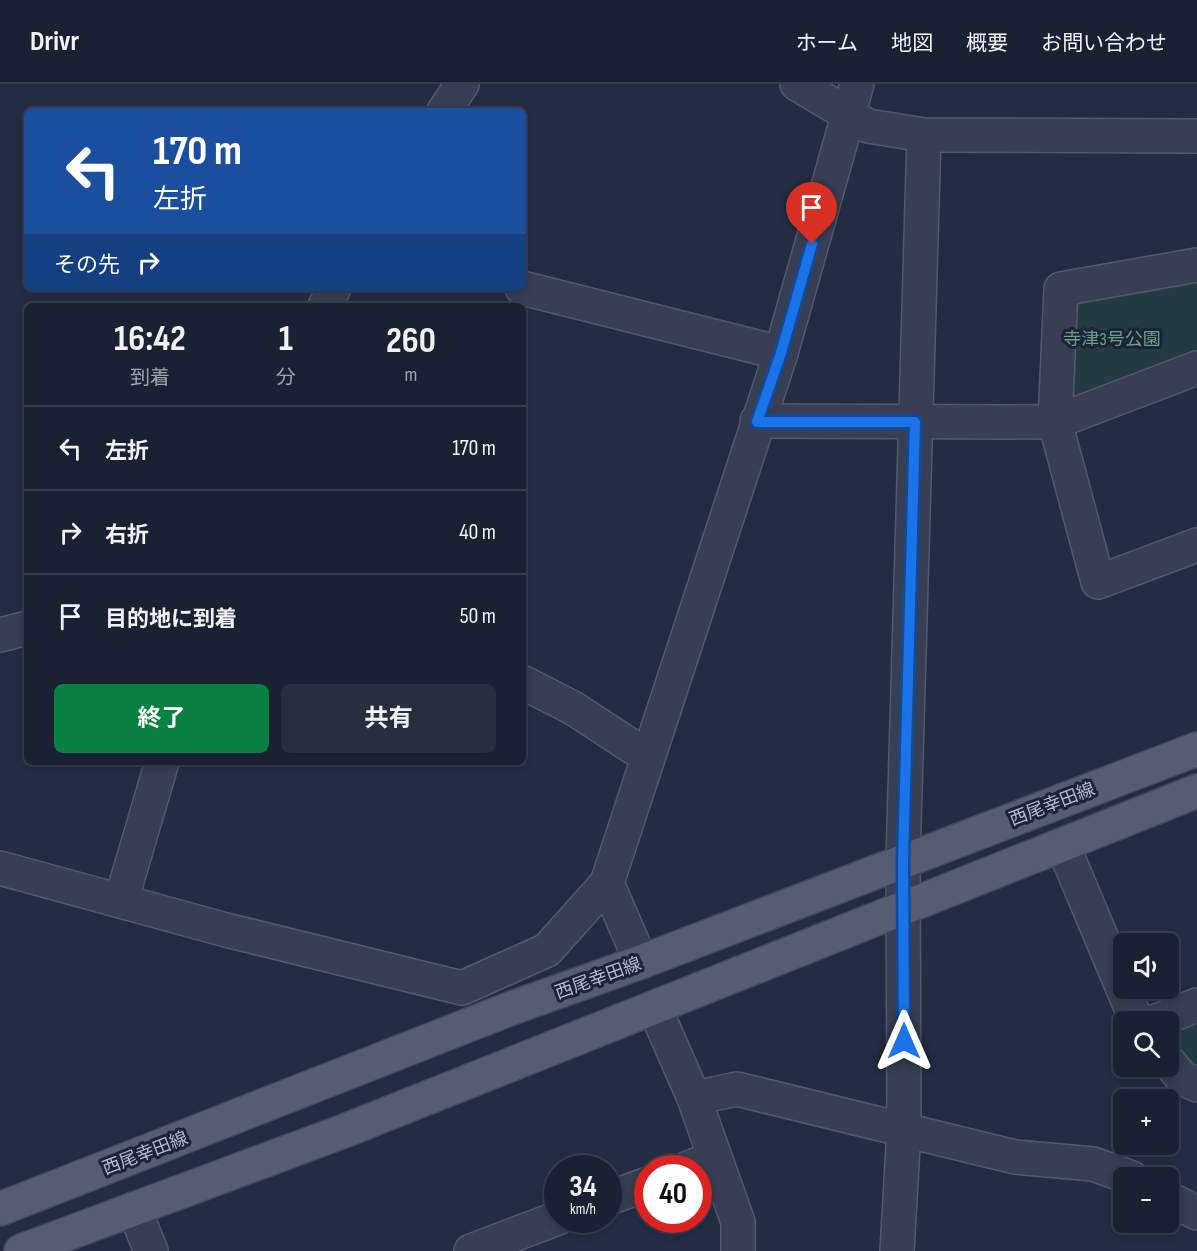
<!DOCTYPE html>
<html lang="ja">
<head>
<meta charset="utf-8">
<style>
	body { margin:0; font-family:"Sofia Sans Condensed","Noto Sans JP",sans-serif; background:#272e3e; color:#f1f3f6; height:100vh; display:flex; flex-direction:column; font-size:22px; white-space:nowrap }
	* { box-sizing:border-box; margin:0 }
	p { font-size:20px; color:#9fa3ac }
	.icon { flex:none; width:33px; height:33px; fill:none; stroke:currentColor; stroke-width:2; stroke-linecap:round; stroke-linejoin:round }
	.map { position:relative; flex:1; overflow:hidden }
	.details { position:absolute; left:24px; top:219px; width:502px; height:462px; display:flex; flex-direction:column; background:#1a2132; border-radius:9px; box-shadow:0 3px 9px #0003,0 0 0 2px #383e4d }
	.details>* { flex:none }
	.guide { position:absolute; left:24px; top:24px; width:502px; height:183px; border-radius:9px; box-shadow:0 3px 9px #0003,0 0 0 2px #383e4d; background:#1a4fa0; color:#fff; overflow:hidden }
	.tools { position:absolute; left:1113px; top:849px; display:grid; gap:12px }
	.tools a { display:grid; place-items:center; width:66px; height:66px; border-radius:9px; background:#1a2132; box-shadow:0 3px 9px #0003,0 0 0 2px #383e4d; font-size:30px }
	.speed { position:absolute; left:544px; top:1071px; display:flex; gap:12px; font-size:30px; font-weight:700; text-align:center }
	.speed>* { display:grid; place-content:center; width:78px; height:78px; border-radius:50%; background:#1a2132; box-shadow:0 3px 9px #0003,0 0 0 2px #383e4d; line-height:1 }
	.speed small { font-size:15px; font-weight:400 }
	.speed .limit { border:9px solid #d22; background:#fff; color:#111 }
	.pin { position:absolute; display:grid; place-items:center; width:51px; height:51px; color:#fff; margin:-62px -26px; border-radius:50% 50% 50% 0; rotate:-45deg; box-shadow:0 0 6px #0007 }
	.pin .icon { rotate:45deg }
	.me { position:absolute; width:66px; margin:-33px; rotate:0deg; stroke-linejoin:round; filter:drop-shadow(0 0 4px #0008) }
	.turn { display:flex; align-items:center; gap:21px; height:126px; padding:0 30px; font-size:27px }
	.turn .icon { width:78px; height:78px; stroke-width:2.5 }
	.turn b { display:block; font-size:42px; line-height:51px }
	.then { display:flex; align-items:center; height:57px; padding:0 30px; background:#0003; gap:12px; font-size:22px }
	.eta { display:flex; justify-content:space-evenly; align-items:center; height:102px; text-align:center }
	.eta b { font-size:36px; font-weight:700; line-height:42px }
	.button { display:flex; gap:12px; margin-top:auto; padding:12px 30px }
	.button a { flex:1; height:69px; border-radius:9px; background:#0b8043; color:#fff; font-size:24px; font-weight:700; line-height:69px; text-align:center }
	.button a+a { background:#272e3e; color:#f1f3f6 }
	ul { padding:0; list-style:none }
	li { display:flex; align-items:center; gap:18px; height:84px; padding:0 30px; border-top:2px solid #383e4d }
	li div { flex:1 }
	li b { display:block; font-size:22px }
	li em { font-style:normal }
	header { display:flex; align-items:center; gap:36px; box-sizing:border-box; height:84px; padding:0 30px; background:#1a2132; border-bottom:2px solid #383e4d }
	header strong { font-size:28px }
	nav { display:flex; gap:33px; margin-inline-start:auto; font-size:21px }
	.map>svg:first-child { display:block }
	.green { fill:#253b44 }
	.lines { fill:none; stroke-linecap:round; stroke-linejoin:round }
	.minor-casing { stroke:#53596d; stroke-width:36 }
	.major-casing { stroke:#42475c; stroke-width:36 }
	.minor { stroke:#383e53; stroke-width:33 }
	.major { stroke:#565d73; stroke-width:33 }
	.route-casing { stroke:#114b97; stroke-width:15 }
	.route { stroke:#1a73e8; stroke-width:10 }
	.labels { text-anchor:middle; stroke-width:6; stroke-linejoin:round; paint-order:stroke }
	.park-label { font-size:18px; fill:#6aa080; stroke:#1d2338 }
	.street-label { font-size:18px; fill:#b5bacd; stroke:#1d2338 }
</style>
</head>
<body>
<header>
<strong>Drivr</strong>
<nav><a>ホーム</a><a>地図</a><a>概要</a><a>お問い合わせ</a></nav>
</header>
<div class="map">
<svg width="1197" height="1167" viewBox="0 0 1197 1167">
	<rect width="100%" height="100%" fill="#232c43"/>
	<g class="green">
		<path d="M1197,192V270L1063,323L1069,216Z"/>
		<path d="M1197,938V984L1170,956L1177,945Z"/>
	</g>
	<g class="lines">
		<g class="minor-casing">
			<g id="minor">
				<path d="M797,0L868,42L924,51L1197,52"/>
				<path d="M444,27L462,0"/>
				<path d="M1197,181L1061,205L1055,338L1098,498L1197,461"/>
				<path d="M522,204L781,269"/>
				<path d="M325,222L334,204"/>
				<path d="M757,337L1055,338L1197,284"/>
				<path d="M0,551L27,544"/>
				<path d="M524,599L573,624L648,673"/>
				<path d="M1063,762L1137,938"/>
				<path d="M0,784L226,846L462,904L547,866L607,799L781,269L857,0"/>
				<path d="M607,799L641,878"/>
				<path d="M121,817L162,678"/>
				<path d="M655,925L694,1014L738,1138V1167"/>
				<path d="M1154,938L1197,921"/>
				<path d="M1168,977L1182,994L1197,1001"/>
				<path d="M694,1014L737,1005L1015,1073L1093,1080L1132,1094"/>
				<path d="M688,1084L714,1074"/>
				<path d="M609,1114L648,1100"/>
				<path d="M1168,1114L1197,1129"/>
				<path d="M134,1125L151,1167"/>
				<path d="M471,1167L558,1134"/>
				<path d="M897,1167L904,1045L903,776L924,51"/>
			</g>
		</g>
		<g class="major-casing">
			<g id="major">
				<path d="M0,1125L512,924L641,878L1197,665"/>
				<path d="M21,1167L344,1047L1197,707"/>
			</g>
		</g>
		<use href="#minor" class="minor"/>
		<use href="#major" class="major"/>
	</g>
	<g class="lines">
		<g class="route-casing">
			<path id="route" d="M812,160L781,269L757,338H915L903,776L904,957"/>
		</g>
		<use href="#route" class="route"/>
	</g>
	<g class="labels">
		<g class="park-label">
			<text x="1112" y="261">寺津3号公園</text>
		</g>
		<g class="street-label">
			<text transform="translate(1052 720) rotate(-21)" y="6">西尾幸田線</text>
			<text transform="translate(598 894) rotate(-20)" y="6">西尾幸田線</text>
			<text transform="translate(145 1069) rotate(-21)" y="6">西尾幸田線</text>
		</g>
	</g>
</svg>
<div class="tools">
<a><svg class="icon" aria-label="sound" viewBox="0 0 24 24"><path d="M4 9h4l5-4v14l-5-4H4zM17 9q2 3 0 6"/></svg></a>
<a><svg class="icon" aria-label="search" viewBox="0 0 24 24"><circle cx="10" cy="10" r="6"/><path d="M15 15l6 6"/></svg></a>
<a>+</a>
<a>−</a>
</div>
<div class="speed"><div>34<small>km/h</small></div><div class="limit">40</div></div>
<div class="pin" style="left:812px;top:160px;background:#d93025"><svg class="icon" aria-label="arrive" viewBox="0 0 24 24"><path d="M6 21V4h12l-3 4 3 4H6"/></svg></div>
<svg class="me" style="left:904px;top:957px" viewBox="-20 -20 40 40"><path d="M0-17L14 15 0 8-14 15z" fill="#1a73e8" stroke="#fff" stroke-width="4"/></svg>
<div class="guide">
<div class="turn"><svg class="icon" aria-label="left" viewBox="0 0 24 24"><path d="M17 20v-9H6M10 6l-5 5 5 5"/></svg><div><b>170 m</b>左折</div></div>
<div class="then">その先<svg class="icon" aria-label="right" viewBox="0 0 24 24"><path d="M7 20v-9h11M14 6l5 5-5 5"/></svg></div>
</div>
<section class="details">
<div class="eta">
<div><b>16:42</b><p>到着</p></div>
<div><b>1</b><p>分</p></div>
<div><b>260</b><p>m</p></div>
</div>
<ul>
<li><svg class="icon" aria-label="left" viewBox="0 0 24 24"><path d="M17 20v-9H6M10 6l-5 5 5 5"/></svg><div><b>左折</b></div><em>170 m</em></li>
<li><svg class="icon" aria-label="right" viewBox="0 0 24 24"><path d="M7 20v-9h11M14 6l5 5-5 5"/></svg><div><b>右折</b></div><em>40 m</em></li>
<li><svg class="icon" aria-label="arrive" viewBox="0 0 24 24"><path d="M6 21V4h12l-3 4 3 4H6"/></svg><div><b>目的地に到着</b></div><em>50 m</em></li>
</ul>
<div class="button"><a>終了</a><a>共有</a></div>
</section>
</div>
</body>
</html>
